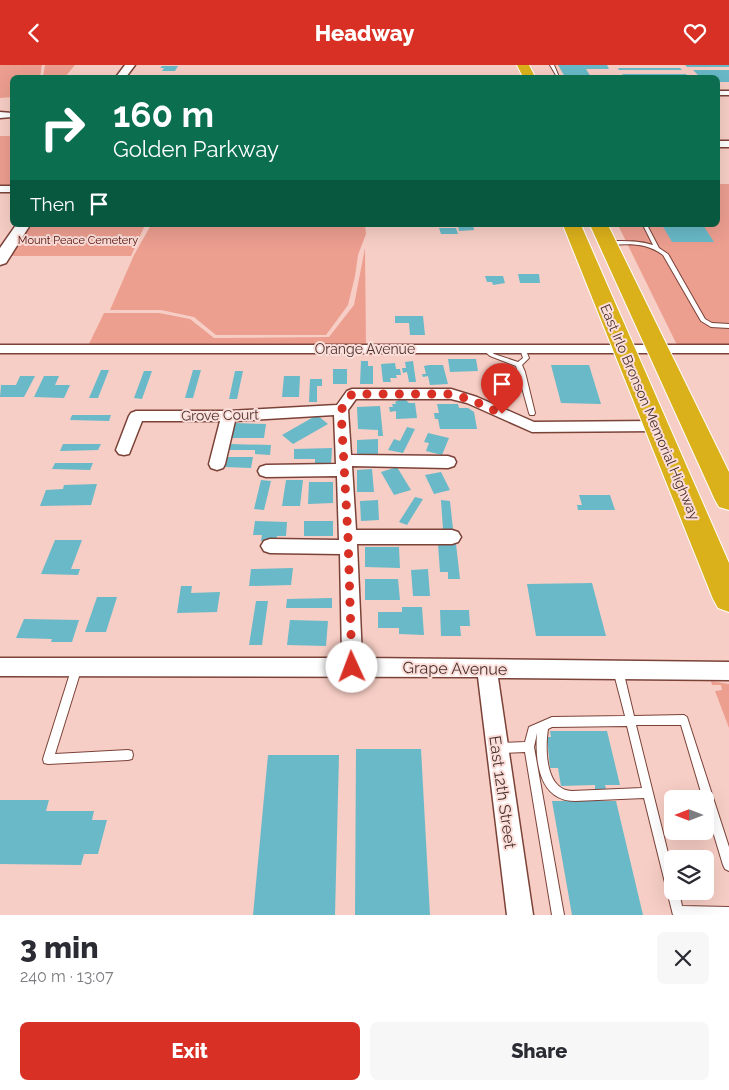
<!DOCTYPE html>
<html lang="en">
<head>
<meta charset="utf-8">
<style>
	body { margin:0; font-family:Raleway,sans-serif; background:#f7f7f7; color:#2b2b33; height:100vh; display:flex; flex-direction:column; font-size:19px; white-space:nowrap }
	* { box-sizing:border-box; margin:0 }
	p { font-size:16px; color:#7c7c81 }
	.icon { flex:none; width:28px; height:28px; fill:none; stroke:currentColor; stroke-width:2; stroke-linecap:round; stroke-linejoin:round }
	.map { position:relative; height:850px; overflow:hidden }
	.panel { display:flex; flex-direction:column; background:#fff; flex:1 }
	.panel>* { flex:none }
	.top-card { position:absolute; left:10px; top:10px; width:710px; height:152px; border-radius:8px; box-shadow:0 5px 20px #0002; background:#0b6e4f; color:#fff; overflow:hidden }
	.needle { width:32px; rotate:270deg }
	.buttons { position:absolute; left:664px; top:725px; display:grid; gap:10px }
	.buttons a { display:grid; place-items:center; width:50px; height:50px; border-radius:8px; background:#fff; box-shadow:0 5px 20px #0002; font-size:25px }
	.pin { position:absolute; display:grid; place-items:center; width:42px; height:42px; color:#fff; margin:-51px -21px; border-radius:50% 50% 50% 0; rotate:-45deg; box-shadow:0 0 5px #0007 }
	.pin .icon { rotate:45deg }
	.me { position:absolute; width:55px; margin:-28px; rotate:358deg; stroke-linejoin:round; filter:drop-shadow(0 0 4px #0008) }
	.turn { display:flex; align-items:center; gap:18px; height:105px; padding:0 20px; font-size:22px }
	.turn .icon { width:65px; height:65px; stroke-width:2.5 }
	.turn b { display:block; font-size:35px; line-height:42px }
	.then { display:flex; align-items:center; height:48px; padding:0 20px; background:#0003; gap:10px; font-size:19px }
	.round { display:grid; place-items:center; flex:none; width:52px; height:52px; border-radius:8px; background:#f7f7f7 }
	.head { display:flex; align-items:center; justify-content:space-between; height:85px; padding:0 20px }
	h1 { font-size:30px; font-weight:800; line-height:38px }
	.primary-button { display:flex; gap:10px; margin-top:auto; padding:10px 20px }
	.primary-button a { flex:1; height:58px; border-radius:8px; background:#d93025; color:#fff; font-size:20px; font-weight:800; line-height:58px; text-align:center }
	.primary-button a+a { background:#f7f7f7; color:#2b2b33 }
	header { display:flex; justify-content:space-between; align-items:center; height:65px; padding:0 20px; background:#d93025; color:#fff; font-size:22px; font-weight:800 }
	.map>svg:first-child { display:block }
	.green { fill:#ec9e8f }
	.building { fill:#69b9c8 }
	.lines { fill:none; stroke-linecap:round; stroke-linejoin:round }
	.lane-casing { stroke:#7b4238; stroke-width:2 }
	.street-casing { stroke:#7b4238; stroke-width:3 }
	.secondary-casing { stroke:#7b4238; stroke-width:3 }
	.highway-casing { stroke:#fff; stroke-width:2 }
	.lane { fill:#fff; fill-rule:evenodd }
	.street { fill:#fff; fill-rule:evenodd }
	.secondary { fill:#fff; fill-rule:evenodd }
	.highway { fill:#dbb11b; fill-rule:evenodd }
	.route { stroke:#d93025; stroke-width:9; stroke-dasharray:0 16.2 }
	.labels { text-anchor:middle; stroke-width:4; stroke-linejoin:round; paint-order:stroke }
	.far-park-label { font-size:11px; fill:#550c05; stroke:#fbded9 }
	.street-label { font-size:14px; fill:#4a302b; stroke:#fbded9 }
	.near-street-label { font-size:16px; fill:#4a302b; stroke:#fbded9 }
</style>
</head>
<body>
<header><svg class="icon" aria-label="back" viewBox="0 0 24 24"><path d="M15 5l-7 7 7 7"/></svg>Headway<svg class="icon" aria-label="heart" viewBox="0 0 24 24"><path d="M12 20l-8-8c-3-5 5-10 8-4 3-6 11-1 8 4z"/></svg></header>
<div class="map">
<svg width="729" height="850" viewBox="0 0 729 850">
	<rect width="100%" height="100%" fill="#f7cec5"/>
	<g class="green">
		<path d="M0,0H42L40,12H12V32L0,33Z"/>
		<path d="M45,0H75L65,12H43Z"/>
		<rect x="0" y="71" width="12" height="50"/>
		<path d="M718,119H729V279L678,282L618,160H718Z"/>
		<path d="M29,160H145L131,191H9Z"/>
		<path d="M151,160H365L366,169L358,190L355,211L348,240L326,270H216L194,252L161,245H110L134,190Z"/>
		<path d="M365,183L366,281H88L104,248H159L190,254L214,273L329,272L354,240Z"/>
		<path d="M711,616L729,619V663L715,626L722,625L721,620H712Z"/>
	</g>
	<g class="building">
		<path d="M558,0H607L609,4H586L591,12H565Z"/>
		<path d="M685,0H729V2H687Z"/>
		<path d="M162,1H178L175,6H162L164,3H160Z"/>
		<path d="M618,3H680L682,5H619Z"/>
		<path d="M693,5H729V17H718V12H700Z"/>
		<path d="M622,9H686L689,12H625Z"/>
		<path d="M458,160H473L474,165L459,166Z"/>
		<path d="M662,160H703L714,177H672Z"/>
		<path d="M439,163H456L458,169H441Z"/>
		<path d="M518,209H539L540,218H520Z"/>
		<path d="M485,211H503L505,218L493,220L492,217H487Z"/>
		<path d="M395,251H423L425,270H410L409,258H395Z"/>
		<path d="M448,294H476L478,306L450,307Z"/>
		<path d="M361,296H368V301H373V319H360Z"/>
		<path d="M413,296L416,317H409L407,307L403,308L402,303H406L405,297Z"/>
		<path d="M395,298L396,304H400L401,310H396L397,313H390L391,317H383L381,299Z"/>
		<path d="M429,300H443L448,319L430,320L428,311L423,312L422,309H426L424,301Z"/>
		<path d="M551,300H589L601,339L561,338Z"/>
		<rect x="333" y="304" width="14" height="15"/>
		<path d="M101,305H109L98,333H89Z"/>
		<path d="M193,305H201L193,333H185Z"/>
		<path d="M144,306H152L142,334L134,333Z"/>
		<path d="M235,306H243L237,334H229Z"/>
		<path d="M20,311H35L24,332H0L1,320H16Z"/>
		<path d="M44,311H59L55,320H70L64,333L34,332Z"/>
		<path d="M284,311H300L299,332H282Z"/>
		<path d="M310,314H322V321H317V337H309Z"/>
		<path d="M399,335H406L409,338H415L417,353L396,354V346L390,347L389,342H393L392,339H396L395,337Z"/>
		<path d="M437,339H458L459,343H468L474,347L477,364H440L438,354H435L434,348H439Z"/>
		<path d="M380,341L383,371H378V365L358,364L357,342Z"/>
		<path d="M72,350H111L109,356L70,355Z"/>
		<path d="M317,350L328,359L293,379L282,370Z"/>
		<path d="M234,358L266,359L264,373H231Z"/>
		<path d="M407,362L415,364L403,388L388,385L394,374L400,376Z"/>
		<path d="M428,368L449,373L442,390L426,386L429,378L424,377Z"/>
		<path d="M378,374V391H357V375Z"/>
		<path d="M63,379H101L98,385L60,386Z"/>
		<path d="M230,379L271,380L270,390L255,389V385H229Z"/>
		<path d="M332,383L331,399H315V394H294V384Z"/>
		<path d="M227,392H253L251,403L225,402Z"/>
		<path d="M55,398H93L90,405L52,404Z"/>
		<path d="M397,402L411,425L394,430L381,407Z"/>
		<path d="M372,404L374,427H357V405Z"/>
		<path d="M441,407L450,425L434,429L425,410Z"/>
		<path d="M261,415L271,416L264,445L254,444Z"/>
		<path d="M286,415H303L300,441H282Z"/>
		<path d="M309,417H333V438L308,439Z"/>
		<path d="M97,419L91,440L40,441L46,425L63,424L64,420Z"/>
		<path d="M579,430H610L615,445H578L577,440H582Z"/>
		<path d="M415,432L423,434L407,460L399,457Z"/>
		<path d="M378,435L379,455L361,456L360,436Z"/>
		<path d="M441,435L450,436L453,464H443Z"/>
		<path d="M255,456L287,457L286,471H277L276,476H261L262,470H253Z"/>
		<rect x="304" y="456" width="29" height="15"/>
		<path d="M55,475H82L71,504H80L78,510L41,509Z"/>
		<path d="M438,479H456L460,514H448V507H440Z"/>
		<path d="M365,482H399L400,503L365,502Z"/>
		<path d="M293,503L291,520L249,521L251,504Z"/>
		<path d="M428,504L430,531H413L411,505Z"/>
		<path d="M365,514H398L400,535H365Z"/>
		<path d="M592,518L606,571H536L527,519Z"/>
		<path d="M181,521H192L191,528L220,527L217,547L177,548Z"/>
		<path d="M97,532H117L106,567H85Z"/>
		<path d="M332,533V543H286L287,534Z"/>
		<path d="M256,536H268L262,580H249Z"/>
		<path d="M402,542H422L424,570L399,569V563H378V547H402Z"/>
		<path d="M440,545H469L470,561H460L461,571H441Z"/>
		<path d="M24,554L79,555L72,577H51L52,574L16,573Z"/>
		<path d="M290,555L328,556L326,581L287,580Z"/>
		<path d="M550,666H607L620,720H605L606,724H595V720L561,721L558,703H550L547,672H551Z"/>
		<path d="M356,684H421L430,850H355Z"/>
		<path d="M268,690H339L335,850H253Z"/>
		<path d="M0,735H49L46,746H94L92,755H107L98,789H84L81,800L0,799Z"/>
		<path d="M552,736H616L643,850H572Z"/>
	</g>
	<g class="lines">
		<g class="lane-casing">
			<g id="lane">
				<path d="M550,0H554L559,12H557Z"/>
				<path d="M643,160H647L659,183L668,189L705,254L712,258L729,259V263L711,262L701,256L663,190C646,177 628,179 608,180L605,178L608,176C623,176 638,175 653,180Z"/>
				<path d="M485,282L494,289L518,297L523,293L520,284L521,283H525L529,293L522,300L525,307L535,348L534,350H530L529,348L516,301L490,291L482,284Z"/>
				<path d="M77,598L80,599L82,602L55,689L128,685L132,686L133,690L132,694L128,695L48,699L44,698L43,694L72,602L74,599Z"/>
				<path d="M618,601L621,602L623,605L634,651L684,650L687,652L729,782V806L725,804L723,800L705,740V734H703L681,660H636L672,804V826H679L682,841L729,842V850H673L644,733L575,736C539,736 535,696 537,668L534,682L564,850H552L525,687L499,688L495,686L494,683L495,680L499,678L525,677L529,662L552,652L625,651L613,605L615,602ZM627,661L642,723L572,726C545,725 545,684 548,664L552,662Z"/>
			</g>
		</g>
		<g class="street-casing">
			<g id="street">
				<rect x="718" y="26" width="11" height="4"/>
				<path d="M0,47L12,48V52L0,53Z"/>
				<rect x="718" y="76" width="11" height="6"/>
				<rect x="0" y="121" width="12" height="6"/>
				<rect x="0" y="280" width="729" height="8"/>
				<path d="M352,324H451L477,332L534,357L656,356L661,357L663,361L661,365L656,366L532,367L467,338L451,334H356L348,345L351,390L448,391L454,393L456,397L454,401L448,403L352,401L356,465H452L458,467L461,472L458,477L452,479H357L362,593L729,597V615L498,613L533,850H507L478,612L0,611V593H342L340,489L270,488L264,486L261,481L264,476L270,474L339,475L337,411L266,412L260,410L258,406L260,402L266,400L336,399L334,350L235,356L225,399L223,403L217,405L211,403L209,399L220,356H142L129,389L124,390L119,389L116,385L129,351L131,348L136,346H229L337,340L347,326Z"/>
			</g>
		</g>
		<g class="secondary-casing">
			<g id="secondary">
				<path d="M125,0H135L126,12H116Z"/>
				<path d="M16,160H30L6,198L0,200V183Z"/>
			</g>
		</g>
		<g class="highway-casing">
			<g id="highway">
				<path d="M517,0H529L535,12H523Z"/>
				<path d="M563,160H581L729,498V547L718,543L713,534Z"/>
				<path d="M590,160H608L729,407V445L719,442L715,435Z"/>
			</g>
		</g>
		<use href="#lane" class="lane"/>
		<use href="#street" class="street"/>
		<use href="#secondary" class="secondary"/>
		<use href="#highway" class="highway"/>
	</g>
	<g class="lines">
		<path class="route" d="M352,602L348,472L341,345L352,329H451L472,335L502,349"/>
	</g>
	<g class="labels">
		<g class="far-park-label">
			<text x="78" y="179">Mount Peace Cemetery</text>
		</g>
		<g class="street-label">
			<text x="365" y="289">Orange Avenue</text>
			<text transform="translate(650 347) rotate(67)" y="5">East Irlo Bronson Memorial Highway</text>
			<text transform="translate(220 350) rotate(-1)" y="5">Grove Court</text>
		</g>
		<g class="near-street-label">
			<text transform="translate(455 603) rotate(1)" y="6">Grape Avenue</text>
			<text transform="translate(503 727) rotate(82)" y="6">East 12th Street</text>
		</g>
	</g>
</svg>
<div class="buttons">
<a><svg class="needle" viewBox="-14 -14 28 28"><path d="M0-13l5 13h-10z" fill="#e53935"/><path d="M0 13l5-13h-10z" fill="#7c7c81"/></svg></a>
<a><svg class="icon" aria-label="layers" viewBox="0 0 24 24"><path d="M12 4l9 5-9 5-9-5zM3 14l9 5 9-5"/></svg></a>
</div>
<div class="pin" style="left:502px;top:349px;background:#d93025"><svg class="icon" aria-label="arrive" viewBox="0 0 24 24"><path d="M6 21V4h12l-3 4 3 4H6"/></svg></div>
<svg class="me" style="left:352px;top:602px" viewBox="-20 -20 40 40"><circle r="19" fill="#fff"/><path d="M0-13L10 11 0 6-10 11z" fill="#d93025"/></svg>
<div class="top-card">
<div class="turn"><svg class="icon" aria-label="right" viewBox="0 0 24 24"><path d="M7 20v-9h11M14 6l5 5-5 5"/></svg><div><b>160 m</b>Golden Parkway</div></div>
<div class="then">Then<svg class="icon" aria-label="arrive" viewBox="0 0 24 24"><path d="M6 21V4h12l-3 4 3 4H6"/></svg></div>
</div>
</div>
<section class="panel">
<div class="head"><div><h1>3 min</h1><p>240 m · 13:07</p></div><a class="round"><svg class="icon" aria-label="close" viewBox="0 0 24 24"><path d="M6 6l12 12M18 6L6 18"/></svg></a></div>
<div class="primary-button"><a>Exit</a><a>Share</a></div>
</section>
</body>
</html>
